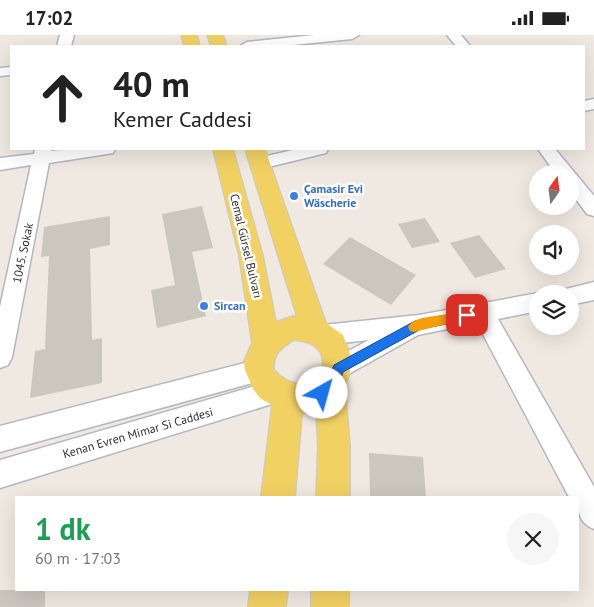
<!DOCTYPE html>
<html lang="tr">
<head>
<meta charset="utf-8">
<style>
	body { margin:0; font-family:"PT Sans",sans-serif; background:#f6f6f6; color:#222; height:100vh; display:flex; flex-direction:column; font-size:19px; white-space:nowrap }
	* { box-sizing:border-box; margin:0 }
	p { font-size:16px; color:#767676 }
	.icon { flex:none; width:28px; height:28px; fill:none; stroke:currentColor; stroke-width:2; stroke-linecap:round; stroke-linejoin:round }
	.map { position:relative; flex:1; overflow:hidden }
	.panel { position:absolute; left:15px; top:461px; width:564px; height:95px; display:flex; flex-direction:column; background:#fff; border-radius:0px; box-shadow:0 5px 20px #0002 }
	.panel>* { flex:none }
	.guide { position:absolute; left:10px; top:10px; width:575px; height:105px; border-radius:0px; box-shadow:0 5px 20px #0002; background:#fff; color:#222; overflow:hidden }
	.needle { width:32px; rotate:14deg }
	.buttons { position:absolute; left:529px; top:130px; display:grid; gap:10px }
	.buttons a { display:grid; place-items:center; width:50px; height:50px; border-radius:50%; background:#fff; box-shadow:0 5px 20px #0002; font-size:25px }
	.pin { position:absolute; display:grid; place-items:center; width:42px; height:42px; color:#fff; margin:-21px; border-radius:10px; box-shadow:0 2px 8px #0006 }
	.me { position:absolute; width:55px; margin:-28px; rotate:38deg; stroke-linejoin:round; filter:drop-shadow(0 0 4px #0008) }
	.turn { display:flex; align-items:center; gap:18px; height:105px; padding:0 20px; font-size:22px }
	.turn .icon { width:65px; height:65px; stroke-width:2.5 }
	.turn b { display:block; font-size:35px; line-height:42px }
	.round { display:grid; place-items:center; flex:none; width:52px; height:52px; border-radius:26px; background:#f6f6f6 }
	.summary { display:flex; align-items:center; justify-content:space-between; height:85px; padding:0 20px }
	h1 { font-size:30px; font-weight:600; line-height:38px; color:#1e9e55 }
	.status { display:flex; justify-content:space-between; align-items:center; height:35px; padding:0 25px; background:#fff; direction:ltr }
	.status svg { height:14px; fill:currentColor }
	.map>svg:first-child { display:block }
	.building { fill:#cbc7bf }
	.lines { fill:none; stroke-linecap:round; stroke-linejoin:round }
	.minor-casing { stroke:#b4b7c1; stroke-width:3 }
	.major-casing { stroke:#c9c9c9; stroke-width:2 }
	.minor { fill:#fff; fill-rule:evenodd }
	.major { fill:#f2d163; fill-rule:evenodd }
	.route { fill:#1a73e8; stroke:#114b97 }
	.slow { fill:#f59e0b }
	.shop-dot { fill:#3f7fe0; stroke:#fff; stroke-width:2 }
	.labels { text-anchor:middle; stroke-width:5; stroke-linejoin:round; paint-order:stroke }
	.shop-label { font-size:12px; font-weight:bold; fill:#366cbe; stroke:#fff; text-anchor:start }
	.street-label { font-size:12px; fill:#2e2e2e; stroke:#fff }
</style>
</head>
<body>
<div class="status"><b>17:02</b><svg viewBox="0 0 49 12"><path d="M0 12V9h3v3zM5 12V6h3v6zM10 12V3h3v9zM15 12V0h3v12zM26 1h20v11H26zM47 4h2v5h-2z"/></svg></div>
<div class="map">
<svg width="594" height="572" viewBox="0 0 594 572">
	<rect width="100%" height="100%" fill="#efe9e1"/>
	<g class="building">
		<path d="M202,171L213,213L192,217L206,281L157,293L151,255L175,250L162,179Z"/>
		<path d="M110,181V210L90,214L92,305L102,303V348L30,363L35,316L45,314L49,221L41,222L44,192Z"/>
		<path d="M425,183L440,207L412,213L398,189Z"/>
		<path d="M479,200L506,234L475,243L450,208Z"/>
		<path d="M350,202L416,240L391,270L323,229Z"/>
		<path d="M369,418L423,422L426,462H370Z"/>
		<rect x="0" y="555" width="45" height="17"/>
	</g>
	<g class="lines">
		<g class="minor-casing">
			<g id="minor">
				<path d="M60,0H74L71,11H57Z"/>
				<path d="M314,0H359L352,4L283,11H240L247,7Z"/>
				<path d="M447,0H461L470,11H456Z"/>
				<path d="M11,32V40L0,41V33Z"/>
				<path d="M594,64V74L584,76V66Z"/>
				<path d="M35,114H51V116L69,114H115L113,118L107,119L49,128L12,322L8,330L0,333V272L31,130L0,135V123L34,119Z"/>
				<path d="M297,114H328L326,118L260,134L254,132L251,128L254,124Z"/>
				<path d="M538,114H555L594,161V181L587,179L570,156V139H556Z"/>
				<path d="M594,247V265L570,270V259H560L562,255Z"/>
				<path d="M538,258L541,259H538V276L498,284L594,452V494C579,488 578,478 578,462H569L477,288L418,300L338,345L329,342L326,334L329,326L369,305L323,310L315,307L312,300L315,293L323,290L419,280Z"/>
				<path d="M260,324L269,327L272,335L269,343L260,346L0,417V391Z"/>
				<path d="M276,345L285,349L288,357L285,365L0,453V425Z"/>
			</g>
		</g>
		<g class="major-casing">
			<g id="major">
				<path d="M181,0H197L200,11H184Z"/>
				<path d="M207,0H223L227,11H211Z"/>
				<path d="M213,114H233L263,221L276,287L293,281L297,282L245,114H265L326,288L343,300L352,325L349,341L345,351L350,411V462H316L318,411L316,376L302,379L295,462H261L272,370L260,363L253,354L245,335L244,326L252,308L239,221ZM294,305C300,306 308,307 313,310C339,327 308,371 274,335C273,319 281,313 294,305Z"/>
				<path d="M250,555H288L286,572H248Z"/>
				<rect x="311" y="555" width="38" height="17"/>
			</g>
		</g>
		<use href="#minor" class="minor"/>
		<use href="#major" class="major"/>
	</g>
	<path class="route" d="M467,276L471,277L472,280L471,284L421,294L343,337C340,347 332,360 322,364L317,362L315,358L330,340L334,330L415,286Z"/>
	<path class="slow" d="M447,279L451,281L452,284L451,288L414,297L410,296L408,292C414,281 435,282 447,279Z"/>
	<g class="shop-dot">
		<circle cx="294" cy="161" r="5"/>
		<circle cx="204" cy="271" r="5"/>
	</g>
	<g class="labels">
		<g class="shop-label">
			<text x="304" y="158">Çamasir Evi<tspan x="304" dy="14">Wäscherie</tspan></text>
			<text x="214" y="275">Sircan</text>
		</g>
		<g class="street-label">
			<text transform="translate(246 211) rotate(77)" y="4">Cemal Gürsel Bulvarı</text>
			<text transform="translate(23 218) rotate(-78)" y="4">1045. Sokak</text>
			<text transform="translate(138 398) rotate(-16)" y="4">Kenan Evren Mimar Si Caddesi</text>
		</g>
	</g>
</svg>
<div class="buttons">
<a><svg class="needle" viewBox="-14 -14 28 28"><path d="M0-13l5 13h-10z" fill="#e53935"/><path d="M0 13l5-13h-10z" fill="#767676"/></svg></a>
<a><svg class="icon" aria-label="sound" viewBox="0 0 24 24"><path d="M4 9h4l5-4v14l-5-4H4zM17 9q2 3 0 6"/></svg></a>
<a><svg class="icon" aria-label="layers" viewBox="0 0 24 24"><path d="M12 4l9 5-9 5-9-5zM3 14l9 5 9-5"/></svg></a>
</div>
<div class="pin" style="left:467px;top:280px;background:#d93025"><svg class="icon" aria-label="arrive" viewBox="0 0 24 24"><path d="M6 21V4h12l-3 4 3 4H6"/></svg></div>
<svg class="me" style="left:322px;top:358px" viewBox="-20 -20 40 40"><circle r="19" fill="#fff"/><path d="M0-13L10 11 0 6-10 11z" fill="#1a73e8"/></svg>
<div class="guide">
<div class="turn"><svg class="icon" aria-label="ahead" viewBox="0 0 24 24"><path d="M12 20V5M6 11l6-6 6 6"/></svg><div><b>40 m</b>Kemer Caddesi</div></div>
</div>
<section class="panel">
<div class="summary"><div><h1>1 dk</h1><p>60 m · 17:03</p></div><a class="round"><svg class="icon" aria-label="close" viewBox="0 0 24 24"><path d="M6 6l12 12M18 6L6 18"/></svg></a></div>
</section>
</div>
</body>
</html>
